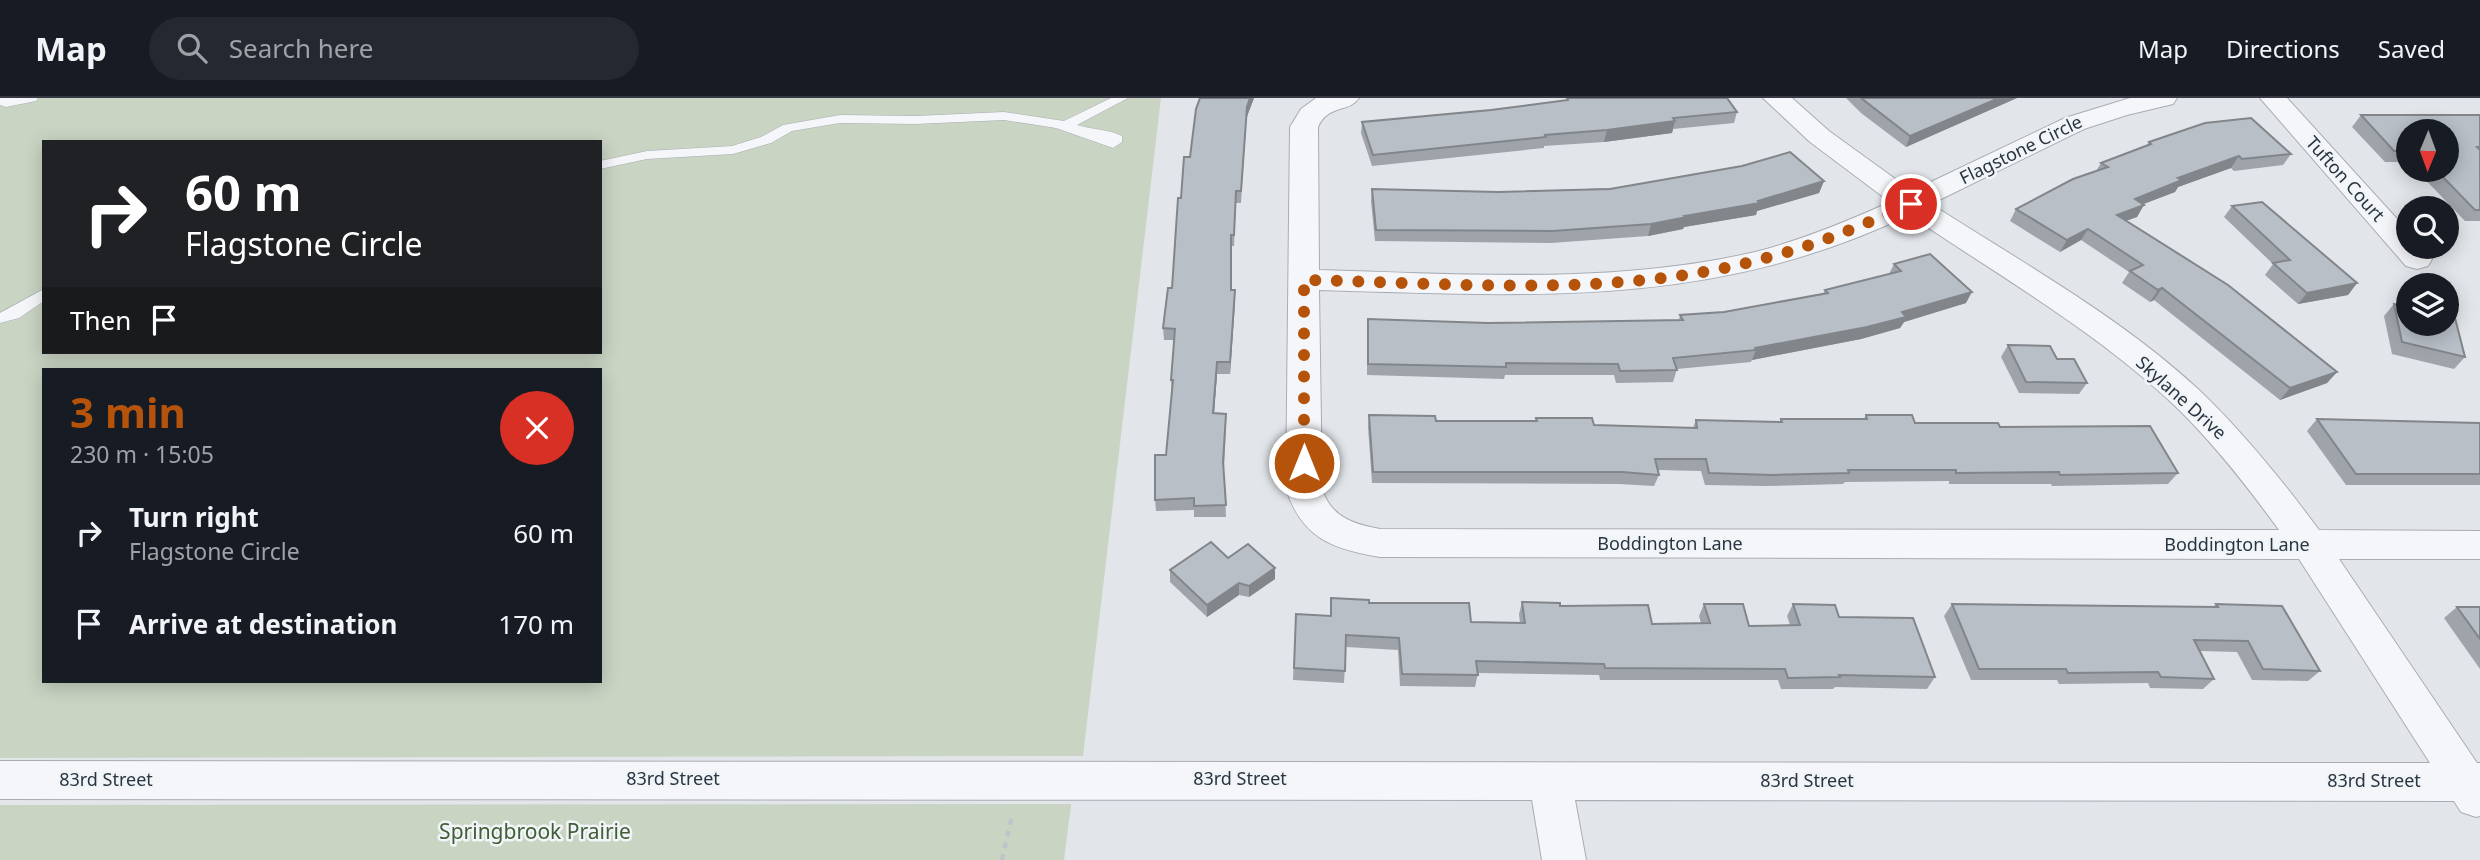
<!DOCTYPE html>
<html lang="en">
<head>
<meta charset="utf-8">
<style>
	body { margin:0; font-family:"Noto Sans",sans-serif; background:#242831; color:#f1f3f6; height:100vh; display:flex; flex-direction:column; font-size:26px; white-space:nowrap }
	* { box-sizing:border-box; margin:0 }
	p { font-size:23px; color:#9ea1a6 }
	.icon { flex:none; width:38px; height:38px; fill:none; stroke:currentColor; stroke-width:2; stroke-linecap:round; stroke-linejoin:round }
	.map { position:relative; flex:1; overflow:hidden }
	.side { position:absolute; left:42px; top:270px; width:560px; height:315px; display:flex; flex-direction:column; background:#171b24; border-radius:0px; box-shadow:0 4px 18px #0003 }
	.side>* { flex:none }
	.hud { position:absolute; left:42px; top:42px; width:560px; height:214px; border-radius:0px; box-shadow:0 4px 18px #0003; background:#202124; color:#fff; overflow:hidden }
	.needle { width:46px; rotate:181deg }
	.fabs { position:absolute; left:2396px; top:21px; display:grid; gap:14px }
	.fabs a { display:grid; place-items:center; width:63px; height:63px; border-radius:50%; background:#171b24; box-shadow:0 4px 18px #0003; font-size:35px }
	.pin { position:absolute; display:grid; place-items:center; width:60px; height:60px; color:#fff; margin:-30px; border:4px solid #fff; border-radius:50%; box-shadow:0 2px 7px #0007 }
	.me { position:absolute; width:77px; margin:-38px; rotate:0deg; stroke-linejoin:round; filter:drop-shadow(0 0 5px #0008) }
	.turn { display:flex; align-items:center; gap:24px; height:147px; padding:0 28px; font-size:32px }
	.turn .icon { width:91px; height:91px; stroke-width:2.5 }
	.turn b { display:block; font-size:49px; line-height:60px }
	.then { display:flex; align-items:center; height:66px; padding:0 28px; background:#0003; gap:14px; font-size:26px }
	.round { display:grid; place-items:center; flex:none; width:74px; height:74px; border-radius:37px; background:#242831 }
	.summary { display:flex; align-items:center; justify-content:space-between; height:119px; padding:0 28px }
	h1 { font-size:42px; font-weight:700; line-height:52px; color:#b45309 }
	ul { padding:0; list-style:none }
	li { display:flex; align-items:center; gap:21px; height:91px; padding:0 28px }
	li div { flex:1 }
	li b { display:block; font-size:26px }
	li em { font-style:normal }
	header { display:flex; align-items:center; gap:42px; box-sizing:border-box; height:98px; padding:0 35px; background:#171b24; border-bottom:2px solid #363941 }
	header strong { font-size:33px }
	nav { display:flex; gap:38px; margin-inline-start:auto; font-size:24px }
	.search { width:490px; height:63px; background:#242831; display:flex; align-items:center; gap:18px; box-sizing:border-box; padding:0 24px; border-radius:38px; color:#9ea1a6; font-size:26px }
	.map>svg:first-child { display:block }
	.green { fill:#c9d4c3; fill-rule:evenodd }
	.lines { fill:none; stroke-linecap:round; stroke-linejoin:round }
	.lane-casing { stroke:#a7adb4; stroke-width:1 }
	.street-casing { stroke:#a7adb4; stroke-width:2 }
	.path { stroke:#c0c4c9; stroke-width:4.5; stroke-dasharray:6 6; stroke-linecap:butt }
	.lane { fill:#f5f6f9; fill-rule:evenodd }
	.street { fill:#f5f6f9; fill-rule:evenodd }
	.wall { fill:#9fa4ab }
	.shaded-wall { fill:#82868b }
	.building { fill:#b9bfc7; stroke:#82868b; stroke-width:2 }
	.route { stroke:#b45309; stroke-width:12; stroke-dasharray:0 21.6 }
	.labels { text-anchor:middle; stroke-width:5; stroke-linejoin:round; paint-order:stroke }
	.street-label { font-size:18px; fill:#2a3542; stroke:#f2f5f8 }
	.near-park-label { font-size:21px; fill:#425e37; stroke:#f2f5f8 }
</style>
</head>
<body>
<header>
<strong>Map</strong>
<div class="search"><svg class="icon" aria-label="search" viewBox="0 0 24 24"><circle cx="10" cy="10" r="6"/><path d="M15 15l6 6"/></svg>Search here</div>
<nav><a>Map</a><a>Directions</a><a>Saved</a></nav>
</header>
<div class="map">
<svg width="2480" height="762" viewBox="0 0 2480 762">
	<rect width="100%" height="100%" fill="#e2e6ea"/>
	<g class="green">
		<path d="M0,0H1161L1083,658L0,660ZM44,44H600V254H44ZM44,271H600V583H44Z"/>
		<path d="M0,707L1071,706V707L1064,762H0Z"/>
	</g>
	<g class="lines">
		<g class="lane-casing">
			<g id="lane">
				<path d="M0,0H38L36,3L6,9L0,7Z"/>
				<path d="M1111,0H1128L1077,27C1092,32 1109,31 1122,38V44L1113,50L1056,30L1004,22L915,26L840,25L792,33L771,45L733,56L647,61L600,71V63L647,53L732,48L761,39L783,27L840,17L915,18L1004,14L1064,23Z"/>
				<path d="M44,191V203L19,220L0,225V215Z"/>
			</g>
		</g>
		<g class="street-casing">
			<g id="street">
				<path d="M1316,0H1359C1349,15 1328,6 1318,29L1319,172C1464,176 1613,187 1755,154C1802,142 1846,124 1890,104L1810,44L1763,0H1792L1829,33L1912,93L2065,20L2130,0H2177L2173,6L2127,17L2084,31L1931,106C2021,164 2119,218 2198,291C2243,334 2282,382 2319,432L2480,433V461H2339L2477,665H2480V718L2476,719L2461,714L2454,703L1575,702L1586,762H1542L1532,702L0,701V663L2430,665L2299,461L1380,459C1332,451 1302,440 1286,391L1290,29L1301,11ZM1909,117C1998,177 2094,232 2173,306C2213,344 2247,388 2279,432L1380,431C1353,426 1331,419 1322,391L1319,192C1530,198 1712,211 1909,117Z"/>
				<path d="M2260,0H2287L2408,133V149H2423L2432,161L2428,168L2417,171L2406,168Z"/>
			</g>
		</g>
		<path class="path" d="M1002,762L1012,717"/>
		<use href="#lane" class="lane"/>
		<use href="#street" class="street"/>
	</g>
	<g class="wall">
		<path d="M1200,0H1254L1246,21L1241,105H1236L1234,148H1231V192L1235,203L1230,276H1217L1214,316L1226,328L1224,371L1226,419H1194V412L1156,413L1155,402L1166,357L1172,294L1171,282L1174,242H1164L1163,230L1172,190L1181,100L1190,59Z"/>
		<path d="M1567,0L1737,14L1734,25L1673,31L1672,35L1604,44L1544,48V50L1372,68L1361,35L1362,24L1491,12L1566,3Z"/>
		<path d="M1846,0H2017L1906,49L1861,15Z"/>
		<path d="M2361,17H2480V123H2465L2416,72H2446L2408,33V64H2385L2352,29Z"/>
		<path d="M2149,44L2291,56L2283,67L2234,73L2231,70L2178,89L2175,94L2143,106L2137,119L2126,123L2337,274L2327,285L2280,302L2154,202L2150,204L2122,185L2129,174L2081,142L2060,154L2010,123L2016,111L2096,73L2101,65L2147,47Z"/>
		<path d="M1824,83L1819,95L1757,113L1756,117L1684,129L1683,131L1648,138L1551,145L1375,143L1371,103L1372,91L1498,94Z"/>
		<path d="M2232,108L2357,185L2348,197L2298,206L2265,177L2273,166L2224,119Z"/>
		<path d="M1894,166L1966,205L1904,224L1900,230L1861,241L1752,262L1751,264L1677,271L1673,284L1616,285L1614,277H1505L1504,281L1367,277V233L1368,221L1488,225L1679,222L1680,217L1724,214L1823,196L1825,192L1889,176Z"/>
		<path d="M2394,206L2465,259L2454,271L2392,256L2384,218Z"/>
		<path d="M2008,247L2057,261L2087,285L2079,296L2019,295L2001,259Z"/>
		<path d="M1369,317L1436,323H1535L1536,320L1594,327L1693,330L1696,322L1779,324L1781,321H1864L1866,317L1915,325L2000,329L2178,375L2168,386L2052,388L2051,386H1949V383L1845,384L1843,386L1766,388L1705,387L1701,373L1658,372L1659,377L1654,388L1619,386L1372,385L1368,329Z"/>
		<path d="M2317,321L2480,325V387H2346L2307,333Z"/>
		<path d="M1228,460L1275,481L1249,499L1239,497L1207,519L1170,484V472Z"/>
		<path d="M1331,500L1369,505L1471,524L1520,525L1519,516L1522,504L1560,508L1652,526L1701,525L1699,518L1704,506L1749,528L1790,527L1787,518L1793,506L1839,519L1935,579L1927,591L1835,589L1833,591H1781L1778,582H1600L1599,577L1478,575L1475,589L1400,588L1398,552L1346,549L1344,585L1293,582L1296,516L1330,518Z"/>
		<path d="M1952,506L2213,509L2216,506L2320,573L2308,583L2252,582L2237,554L2200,553L2214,581L2203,591L2150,590L2148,585L2059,586L2057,582H1971L1944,518Z"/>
		<path d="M2457,509H2480V571L2444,520Z"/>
	</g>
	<g class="shaded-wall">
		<path d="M1250,0H1254L1246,21L1241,105L1247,9Z"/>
		<path d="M1999,0H2017L1906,49L1910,38Z"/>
		<path d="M1675,23L1672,35L1604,44L1607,32Z"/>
		<path d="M2239,58L2231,70L2178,89L2175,94L2128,112L2135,101L2178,80Z"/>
		<path d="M1824,83L1819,95L1757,113L1756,117L1684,129L1683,131L1648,138L1651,126L1685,118L1758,103Z"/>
		<path d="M2144,107L2137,119L2110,128L2117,117Z"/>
		<path d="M2088,131L2081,142L2060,154L2067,142Z"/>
		<path d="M2357,185L2348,197L2298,206L2307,195Z"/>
		<path d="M2162,190L2154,202L2150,204L2158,192Z"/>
		<path d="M1235,192V203L1230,276V264Z"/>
		<path d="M1972,194L1966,205L1904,224L1900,230L1861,241L1752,262L1756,252L1755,250Z"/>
		<path d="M1217,264V276L1213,327V315Z"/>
		<path d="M2337,274L2327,285L2280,302L2290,290Z"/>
		<path d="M1275,470V481L1249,499V488Z"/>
		<path d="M1239,485V497L1207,519V507Z"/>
	</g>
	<g class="building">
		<path d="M1200,0H1250L1247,9L1241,93H1236L1234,137H1231V192H1235L1230,264H1217L1213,315L1226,316L1223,364L1226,407L1194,408V400L1155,402V357H1166L1173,282H1171L1175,231L1163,230L1168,190H1172L1178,100H1181L1184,59H1190L1196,11Z"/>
		<path d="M1567,0H1727L1737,14L1673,20L1675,23L1607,32L1545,37L1546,39L1373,57L1362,24L1491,12L1568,2Z"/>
		<path d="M1861,0H1999L1910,38Z"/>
		<path d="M2361,17H2480V49H2477L2480,52V112H2475L2436,72H2446V33H2408V53H2394Z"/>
		<path d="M2251,20L2291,56L2242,61L2239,58L2178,80L2182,82L2135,101L2144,107L2117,117L2228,187L2337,274L2290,290L2162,190L2158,192L2130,173L2143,167L2088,131L2067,142L2016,111L2073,81L2108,69L2101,65L2151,46L2149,44L2205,25Z"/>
		<path d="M1790,54L1824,83L1758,103L1760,105L1685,118L1687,119L1651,126L1553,133L1376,132L1372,91L1498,94L1610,91L1742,68Z"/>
		<path d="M2262,104L2357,185L2307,195L2273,165L2290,162L2232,108Z"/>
		<path d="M1930,156L1972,194L1902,214L1906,219L1867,229L1755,250L1756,252L1673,260L1677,272L1620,273L1618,266L1506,265V269L1368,266V221L1488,225L1683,222L1680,217L1724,214L1828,195L1825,192L1901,173L1894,166Z"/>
		<path d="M2394,206L2408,209V226H2446V218L2455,220L2465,259L2402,244Z"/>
		<path d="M2008,247L2050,248L2057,261H2074L2087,285L2026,284Z"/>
		<path d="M1369,317L1435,318L1436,323H1537L1536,320H1592L1594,327L1697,330L1696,322L1782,324L1781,321H1867L1866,317H1912L1915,325H1998L2000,329L2150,328L2178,375L2060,377L2059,374L1956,375V372H1848L1849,375L1771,377L1709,375L1706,361H1655L1659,377L1622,374H1373Z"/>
		<path d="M2317,321L2480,325V376H2356Z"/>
		<path d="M1211,444L1228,460L1248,446L1275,470L1249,488L1239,485L1207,507L1170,472Z"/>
		<path d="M1331,500L1369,502V505H1469L1471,524L1525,525L1522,504L1560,505V508L1648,507L1652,526L1710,525L1704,506H1743L1749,528L1800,527L1793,506L1835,507L1839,519L1913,520L1935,579L1839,577L1840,579L1788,580L1785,571L1605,570L1604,566L1476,563L1478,577L1402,576L1399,540L1346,537L1345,573L1294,570L1296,516L1331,518Z"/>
		<path d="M1952,506L2218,509L2216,506L2282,508L2320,573L2263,571L2248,543L2194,542L2214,581L2161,579L2158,574L2068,575L2066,571H1979Z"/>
		<path d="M2457,509H2480V541Z"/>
	</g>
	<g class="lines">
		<path class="route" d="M1304,365V182C1457,185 1617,201 1766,160C1817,147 1863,127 1911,106"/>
	</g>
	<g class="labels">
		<g class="street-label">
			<text transform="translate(2021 52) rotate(-26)" y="6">Flagstone Circle</text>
			<text transform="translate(2345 81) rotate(48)" y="6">Tufton Court</text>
			<text transform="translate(2181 300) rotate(42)" y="6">Skylane Drive</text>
			<text x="1670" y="452">Boddington Lane</text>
			<text x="2237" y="453">Boddington Lane</text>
			<text x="673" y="687">83rd Street</text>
			<text x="1240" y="687">83rd Street</text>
			<text x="106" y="688">83rd Street</text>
			<text x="1807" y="689">83rd Street</text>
			<text x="2374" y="689">83rd Street</text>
		</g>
		<g class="near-park-label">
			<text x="535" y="741">Springbrook Prairie</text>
		</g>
	</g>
</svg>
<div class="fabs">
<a><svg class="needle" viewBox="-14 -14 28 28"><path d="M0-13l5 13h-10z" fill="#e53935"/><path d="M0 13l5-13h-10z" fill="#9ea1a6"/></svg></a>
<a><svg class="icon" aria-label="search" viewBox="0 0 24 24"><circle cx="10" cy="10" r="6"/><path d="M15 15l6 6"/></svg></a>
<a><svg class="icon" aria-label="layers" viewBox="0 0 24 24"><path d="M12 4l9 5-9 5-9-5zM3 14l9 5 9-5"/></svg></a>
</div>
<div class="pin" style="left:1911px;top:106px;background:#d93025"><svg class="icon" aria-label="arrive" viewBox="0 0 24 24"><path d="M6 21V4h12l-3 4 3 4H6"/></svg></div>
<svg class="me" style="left:1304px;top:365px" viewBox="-20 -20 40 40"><circle r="17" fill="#b45309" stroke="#fff" stroke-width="3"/><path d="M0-11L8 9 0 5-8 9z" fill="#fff"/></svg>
<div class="hud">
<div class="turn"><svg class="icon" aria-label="right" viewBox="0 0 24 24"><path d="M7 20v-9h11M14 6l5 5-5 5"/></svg><div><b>60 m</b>Flagstone Circle</div></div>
<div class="then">Then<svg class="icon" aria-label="arrive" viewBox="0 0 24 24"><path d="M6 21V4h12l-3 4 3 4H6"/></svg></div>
</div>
<section class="side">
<div class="summary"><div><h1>3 min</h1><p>230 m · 15:05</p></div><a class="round" style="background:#d93025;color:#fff"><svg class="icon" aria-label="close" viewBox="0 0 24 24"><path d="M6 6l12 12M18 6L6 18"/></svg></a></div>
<ul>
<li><svg class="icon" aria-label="right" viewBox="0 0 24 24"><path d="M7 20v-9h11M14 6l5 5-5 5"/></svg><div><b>Turn right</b><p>Flagstone Circle</p></div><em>60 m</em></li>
<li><svg class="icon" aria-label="arrive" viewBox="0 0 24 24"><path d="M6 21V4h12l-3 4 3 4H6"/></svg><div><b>Arrive at destination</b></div><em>170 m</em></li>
</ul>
</section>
</div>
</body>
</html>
